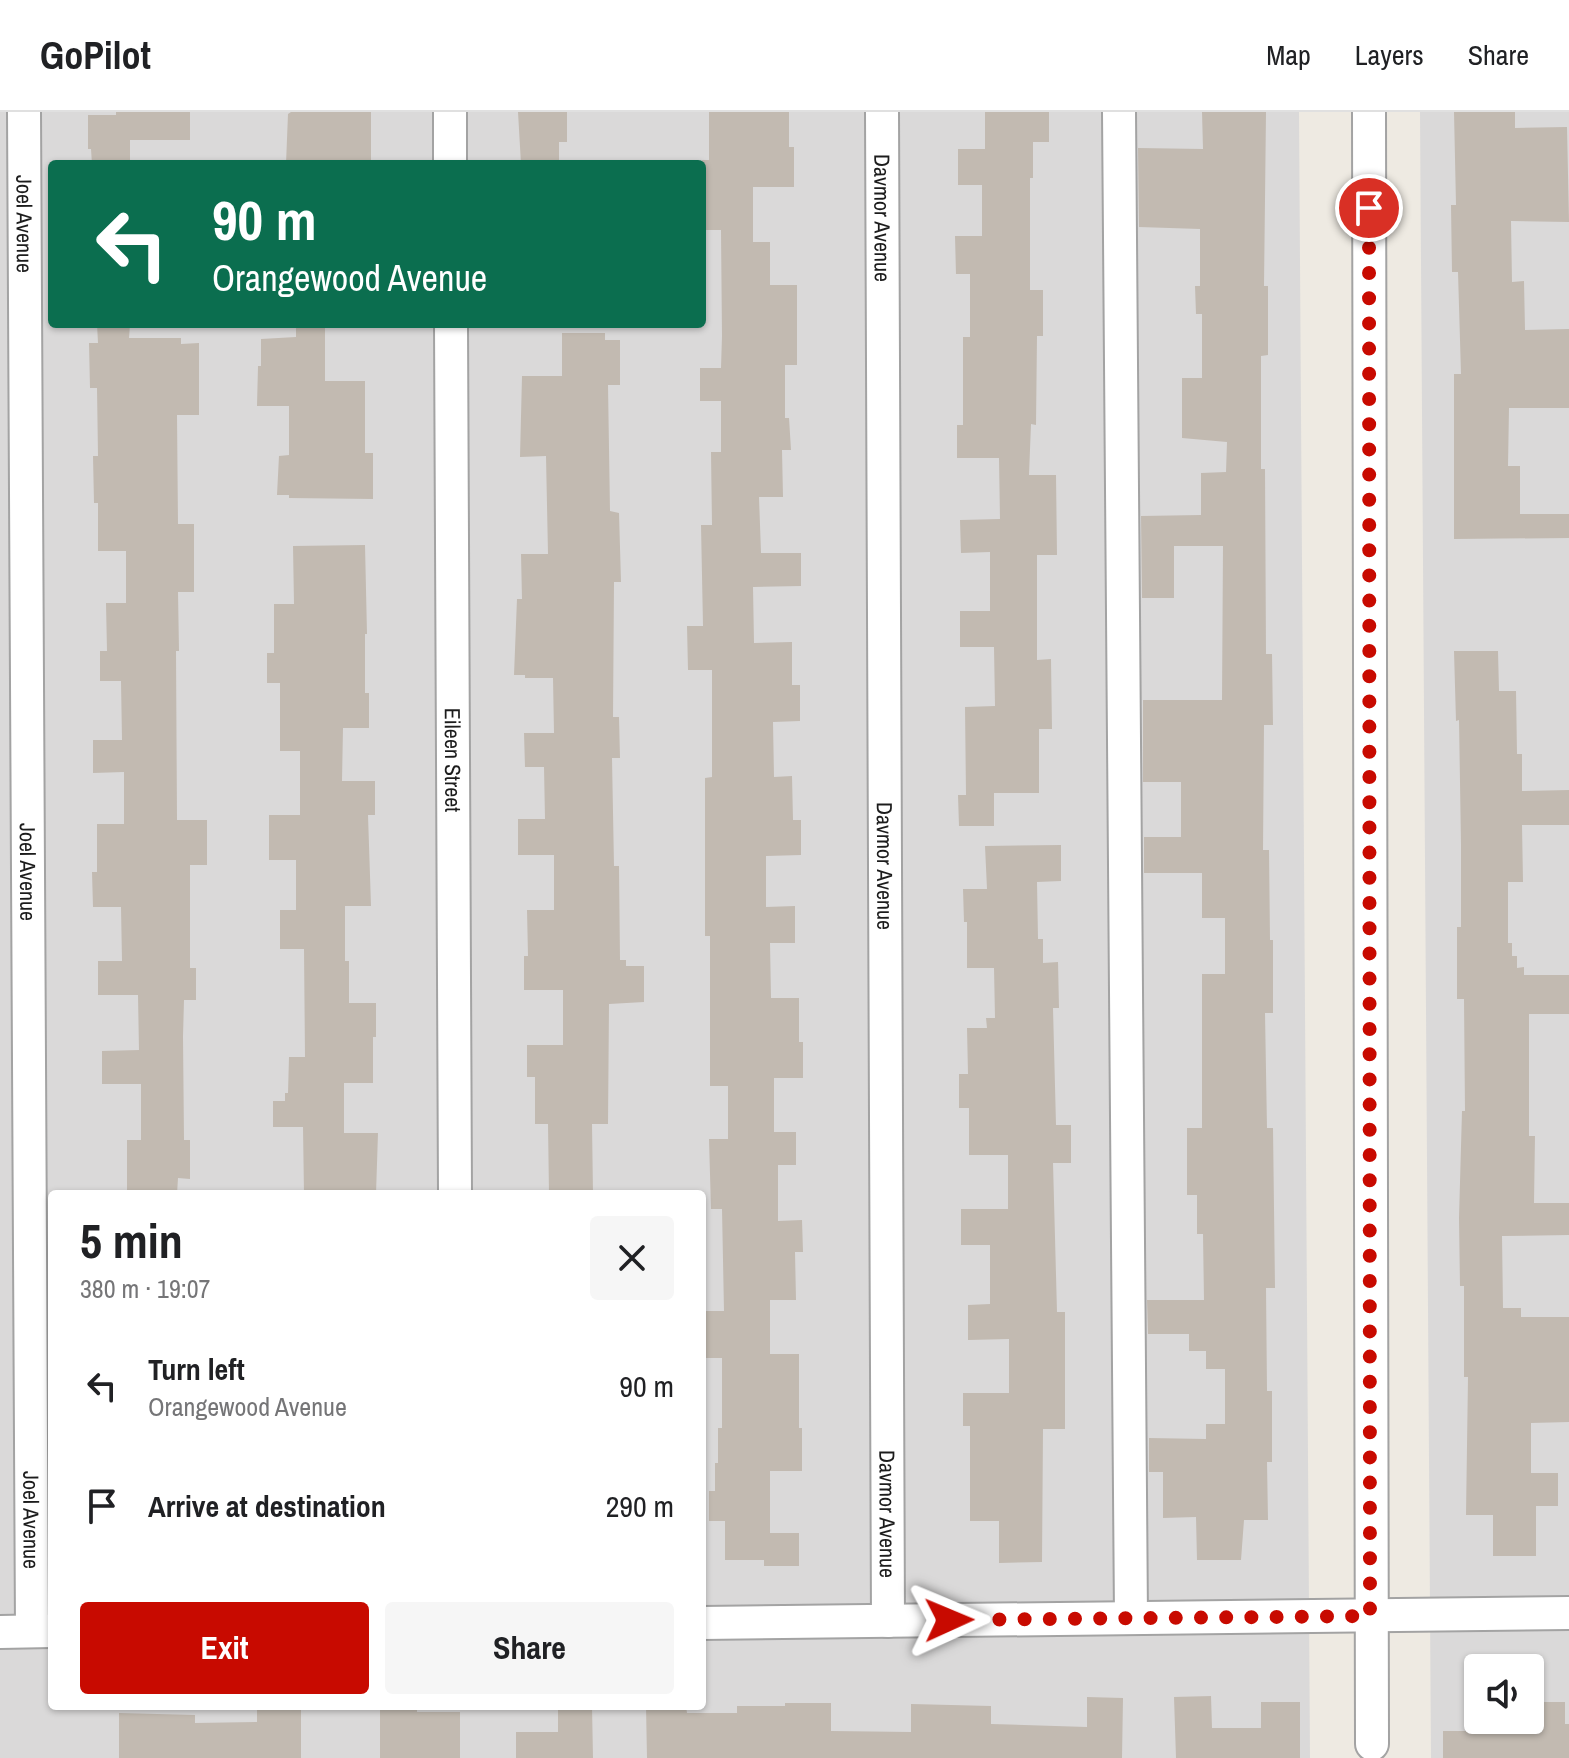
<!DOCTYPE html>
<html lang="en">
<head>
<meta charset="utf-8">
<style>
	body { margin:0; font-family:"Archivo Narrow",sans-serif; background:#f6f6f6; color:#202124; height:100vh; display:flex; flex-direction:column; font-size:30px; white-space:nowrap }
	* { box-sizing:border-box; margin:0 }
	p { font-size:26px; color:#757577 }
	.icon { flex:none; width:44px; height:44px; fill:none; stroke:currentColor; stroke-width:2; stroke-linecap:round; stroke-linejoin:round }
	.map { position:relative; flex:1; overflow:hidden }
	.details { position:absolute; left:48px; top:1078px; width:658px; height:520px; display:flex; flex-direction:column; background:#fff; border-radius:8px; box-shadow:0 2px 6px #0004 }
	.details>* { flex:none }
	.hud { position:absolute; left:48px; top:48px; width:658px; height:168px; border-radius:8px; box-shadow:0 2px 6px #0004; background:#0b6e4f; color:#fff; overflow:hidden }
	.controls { position:absolute; left:1464px; top:1542px; display:grid; gap:16px }
	.controls a { display:grid; place-items:center; width:80px; height:80px; border-radius:8px; background:#fff; box-shadow:0 2px 6px #0004; font-size:40px }
	.pin { position:absolute; display:grid; place-items:center; width:68px; height:68px; color:#fff; margin:-34px; border:4px solid #fff; border-radius:50%; box-shadow:0 2px 8px #0007 }
	.me { position:absolute; width:88px; margin:-44px; rotate:89deg; stroke-linejoin:round; filter:drop-shadow(0 0 6px #0008) }
	.turn { display:flex; align-items:center; gap:28px; height:168px; padding:0 32px; font-size:36px }
	.turn .icon { width:104px; height:104px; stroke-width:2.5 }
	.turn b { display:block; font-size:56px; line-height:68px }
	.round { display:grid; place-items:center; flex:none; width:84px; height:84px; border-radius:8px; background:#f6f6f6 }
	.overview { display:flex; align-items:center; justify-content:space-between; height:136px; padding:0 32px }
	h1 { font-size:48px; font-weight:700; line-height:60px }
	.primary-button { display:flex; gap:16px; margin-top:auto; padding:16px 32px }
	.primary-button a { flex:1; height:92px; border-radius:8px; background:#c80a00; color:#fff; font-size:32px; font-weight:700; line-height:92px; text-align:center }
	.primary-button a+a { background:#f6f6f6; color:#202124 }
	ul { padding:0; list-style:none }
	li { display:flex; align-items:center; gap:24px; height:120px; padding:0 32px }
	li div { flex:1 }
	li b { display:block; font-size:30px }
	li em { font-style:normal }
	header { display:flex; align-items:center; gap:48px; box-sizing:border-box; height:112px; padding:0 40px; background:#fff; border-bottom:2px solid #e0e0e0 }
	header strong { font-size:38px }
	nav { display:flex; gap:44px; margin-inline-start:auto; font-size:28px }
	.map>svg:first-child { display:block }
	.residential { fill:#dad9d9; fill-rule:evenodd }
	.building { fill:#c2bab1 }
	.lines { fill:none; stroke-linecap:round; stroke-linejoin:round }
	.minor-casing { stroke:#a3a3a3; stroke-width:36 }
	.minor { stroke:#fff; stroke-width:32 }
	.route { stroke:#c80a00; stroke-width:14; stroke-dasharray:0 25.2 }
	.labels { text-anchor:middle; stroke-width:7; stroke-linejoin:round; paint-order:stroke }
	.street-label { font-size:22px; fill:#1c1c1c; stroke:#fff }
</style>
</head>
<body>
<header>
<strong>GoPilot</strong>
<nav><a>Map</a><a>Layers</a><a>Share</a></nav>
</header>
<div class="map">
<svg width="1569" height="1646" viewBox="0 0 1569 1646">
	<rect width="100%" height="100%" fill="#eeeae2"/>
	<g class="residential">
		<path d="M0,0H1299L1310,1646H0ZM52,52H702V212H52ZM52,1082H702V1594H52Z"/>
		<path d="M1420,0H1569V1646H1431ZM1478,1556H1530V1608H1478Z"/>
	</g>
	<g class="building">
		<path d="M116,0H190V28H130V52H92L91,37H88V3H116Z"/>
		<path d="M291,0H371V52H286L288,2Z"/>
		<path d="M518,0H567V30H559V52H521Z"/>
		<path d="M709,0H789V35H794V75H753V130H770V173H797V253H785V306H789L791,338H782L783,385H759L761,441H801V474L753,475L754,531L792,530V573H800V609L773,610L774,665L792,664L793,708H801V743L766,744V795L795,794V831H770L771,886H799V930H803V966H774V1020H796V1053H778V1109L802,1108L803,1140H795L796,1188H770V1242H799V1316H802V1359H770V1421H799V1454H764V1448H725V1409H709V1379H715V1351H718V1316H722V1246H702V1199H724L722,1097H711L709,1027H728V974H710V824H705V666L712,665V558H688L687,514H703L701,413H712L711,340H721V289H700V256H721L722,224L721,118H702V48H709Z"/>
		<path d="M985,0H1049V30H1033V66H1030V178H1043V224H1037L1036,313L1031,312L1029,363H1056L1057,443H1037V548L1051,547L1052,617H1039V681H994V714H959L958,683H966L965,595L995,594L994,535H960V499H990V440L961,441L960,408L1000,407L999,346H957V313H963V225H970V162H956L955,124H982V73H958V37H985Z"/>
		<path d="M1202,0H1266L1264,174H1268V243L1261,244V357H1265L1266,542H1272L1273,613H1264L1263,738H1269L1270,828H1273V901H1265L1267,1016H1273L1275,1176H1266L1267,1279H1272V1350H1267L1268,1408H1244L1241,1448H1197L1196,1405L1163,1406V1360H1149V1326L1206,1327V1312H1225V1257H1206V1239H1189V1222H1148L1147,1188H1204L1203,1122H1197V1083H1187V1016H1202V862H1225V806H1202V761H1144V725H1181V670H1143V588H1222L1223,434H1174V486H1142L1141,404L1201,403V361L1226,360L1227,330L1182,326V266H1202V202H1196L1195,174H1200V117L1139,115L1138,36L1203,37Z"/>
		<path d="M1454,0H1515V16L1567,15L1569,110L1511,109L1512,170L1524,169L1525,218L1569,217V296H1509L1508,354H1520V402H1569V426L1454,427V262H1461L1458,160H1452L1451,93H1456Z"/>
		<path d="M97,212H130L129,226H181V232L199,231V303H177L178,412H194V480H178L179,539H176L177,708H207V753H190V856H196V888H184L183,925L184,1028H190V1067L178,1066L177,1082H127V1028H141V972H102V939L139,938L138,883H98V849H122L121,795H93L92,760H97V712H124V660L93,661V628H122L121,569H100V539H107L106,491H126V439H98V391H94L93,344H98L97,276H90L89,231H98Z"/>
		<path d="M296,212H325V269H365V341H373V387L289,386V383H277L279,344L289,343V294H257L258,254H261V227L296,225Z"/>
		<path d="M562,221H605V228H620V273H608L610,399L619,401L621,470H614L613,605H619L620,646H612L614,754H619L620,848H626V854H644V890L609,892L608,1012H592L593,1082H549L548,1012H535V965H527V933H563V878H524V844H528L527,798H554V743H518V707H545L544,655H525L524,621H554L553,566H525V563H514L517,487H522L521,442H548L546,344L520,345L522,264H562Z"/>
		<path d="M365,433L367,522H365V581H369V616H343L342,669H375V703H368L371,794H345V849H349V891H376V925H373V971H344V1021H378L376,1082H304L303,1015H273V989H285V981H288L289,945H305L304,837H280V798H296V748H269V703H300V639H280V571H267V541H274V492H294L293,434Z"/>
		<path d="M1454,539H1498L1499,579H1516L1517,642H1522V679L1569,678V713H1522L1523,770H1508V831H1512V844H1517V856L1524,855V863H1569V902H1529V1024H1535L1534,1091H1569V1123L1502,1124L1503,1196H1521V1205H1569V1310L1531,1311V1361H1558V1394H1536V1444H1493V1403H1466L1468,1265H1464V1174H1460L1459,1106L1462,999H1465L1464,887H1457V815H1461V732L1459,608L1456,609Z"/>
		<path d="M1061,733V769L1037,770L1038,827H1043V851L1058,850L1059,896H1053L1056,1013H1071V1051H1053L1057,1200H1065V1317H1043L1042,1450L999,1451V1409H970V1314H963V1281H1009V1227L968,1228V1193L990,1192V1133H961V1097H1008V1043H969V996H959V962H968L967,916H987L986,906H995L994,856H967V810H964L963,777H987L985,734Z"/>
		<path d="M1211,1584L1212,1616H1261V1590H1300V1646H1176L1174,1585Z"/>
		<path d="M1087,1585L1123,1586L1122,1646H647L646,1594H686L687,1601H737V1594H785V1591H831V1619L911,1620V1592L991,1594V1612L1087,1615Z"/>
		<path d="M1530,1590H1565V1612H1569V1646H1443V1619H1488V1608H1530Z"/>
		<path d="M558,1594H592L593,1646H516V1620H558Z"/>
		<path d="M257,1596H301V1646H119V1601L195,1603V1611L257,1610Z"/>
		<path d="M417,1596V1600H460V1646H380V1597Z"/>
	</g>
	<g class="lines">
		<g class="minor-casing">
			<g id="minor">
				<path id="s1" d="M24,0L32,1519"/>
				<path d="M450,0V52"/>
				<path id="s2" d="M882,0L888,1509"/>
				<path d="M1119,0L1131,1506"/>
				<path d="M1369,0L1372,1632"/>
				<path id="s3" d="M451,212L455,1082"/>
				<path d="M702,1511L1569,1501"/>
				<path d="M0,1520L52,1519"/>
			</g>
		</g>
		<use href="#minor" class="minor"/>
	</g>
	<g class="lines">
		<path class="route" d="M949,1508L1370,1504L1369,96"/>
	</g>
	<g class="labels">
		<g class="street-label">
			<text dy="8" stroke="none"><textPath href="#s2" startOffset="106">Davmor Avenue</textPath></text>
			<text dy="8" stroke="none"><textPath href="#s1" startOffset="112">Joel Avenue</textPath></text>
			<text dy="8" stroke="none"><textPath href="#s3" startOffset="436">Eileen Street</textPath></text>
			<text dy="8" stroke="none"><textPath href="#s2" startOffset="754">Davmor Avenue</textPath></text>
			<text dy="8" stroke="none"><textPath href="#s1" startOffset="760">Joel Avenue</textPath></text>
			<text dy="8" stroke="none"><textPath href="#s2" startOffset="1402">Davmor Avenue</textPath></text>
			<text dy="8" stroke="none"><textPath href="#s1" startOffset="1408">Joel Avenue</textPath></text>
		</g>
	</g>
</svg>
<div class="controls">
<a><svg class="icon" aria-label="sound" viewBox="0 0 24 24"><path d="M4 9h4l5-4v14l-5-4H4zM17 9q2 3 0 6"/></svg></a>
</div>
<div class="pin" style="left:1369px;top:96px;background:#d93025"><svg class="icon" aria-label="arrive" viewBox="0 0 24 24"><path d="M6 21V4h12l-3 4 3 4H6"/></svg></div>
<svg class="me" style="left:949px;top:1508px" viewBox="-20 -20 40 40"><path d="M0-17L14 15 0 8-14 15z" fill="#c80a00" stroke="#fff" stroke-width="4"/></svg>
<div class="hud">
<div class="turn"><svg class="icon" aria-label="left" viewBox="0 0 24 24"><path d="M17 20v-9H6M10 6l-5 5 5 5"/></svg><div><b>90 m</b>Orangewood Avenue</div></div>
</div>
<section class="details">
<div class="overview"><div><h1>5 min</h1><p>380 m · 19:07</p></div><a class="round"><svg class="icon" aria-label="close" viewBox="0 0 24 24"><path d="M6 6l12 12M18 6L6 18"/></svg></a></div>
<ul>
<li><svg class="icon" aria-label="left" viewBox="0 0 24 24"><path d="M17 20v-9H6M10 6l-5 5 5 5"/></svg><div><b>Turn left</b><p>Orangewood Avenue</p></div><em>90 m</em></li>
<li><svg class="icon" aria-label="arrive" viewBox="0 0 24 24"><path d="M6 21V4h12l-3 4 3 4H6"/></svg><div><b>Arrive at destination</b></div><em>290 m</em></li>
</ul>
<div class="primary-button"><a>Exit</a><a>Share</a></div>
</section>
</div>
</body>
</html>
